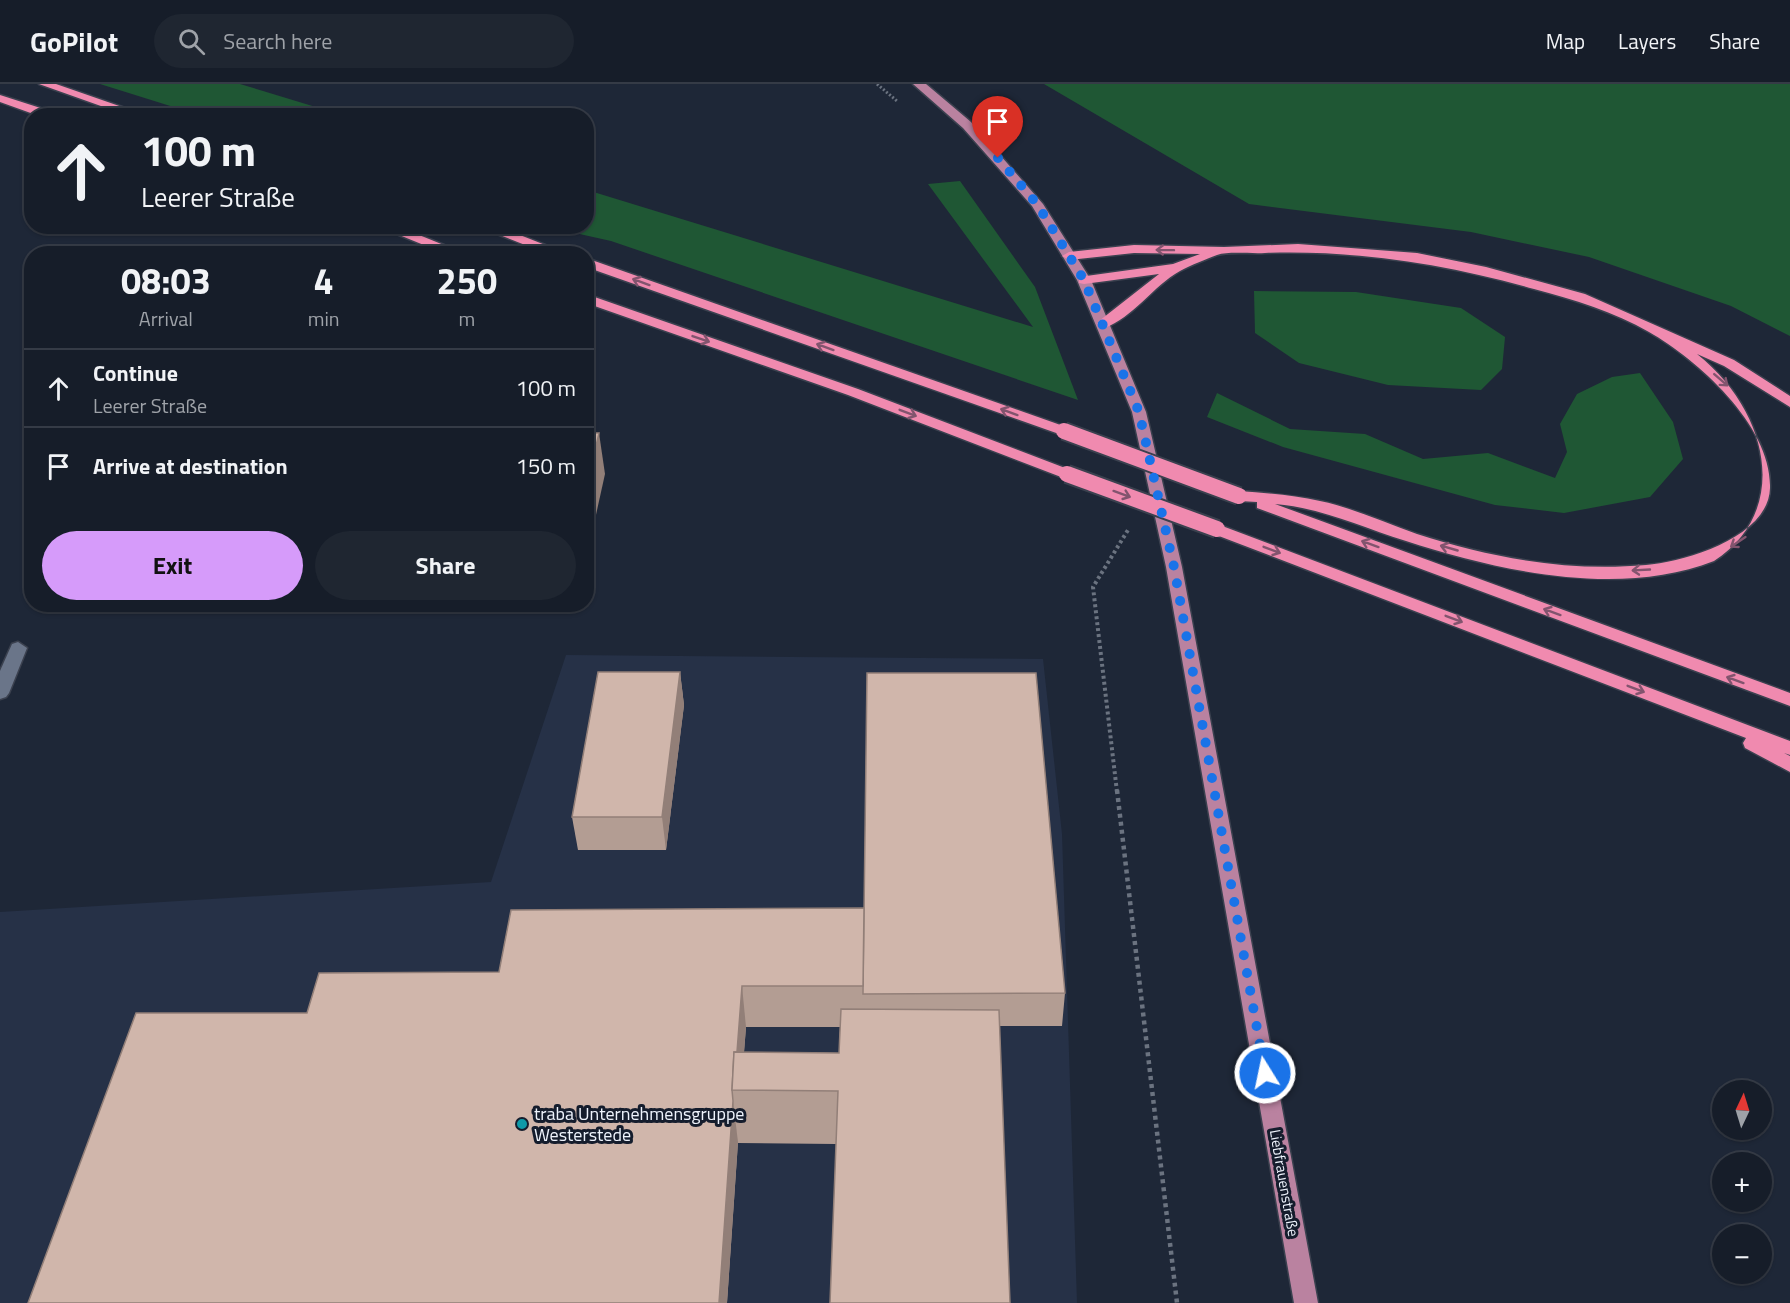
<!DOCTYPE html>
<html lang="en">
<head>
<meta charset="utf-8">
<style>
	body { margin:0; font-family:"Titillium Web",sans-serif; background:#1f2631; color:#f1f3f6; height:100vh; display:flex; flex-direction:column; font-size:22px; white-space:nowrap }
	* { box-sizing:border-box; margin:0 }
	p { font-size:20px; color:#9ea2a8 }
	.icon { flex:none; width:33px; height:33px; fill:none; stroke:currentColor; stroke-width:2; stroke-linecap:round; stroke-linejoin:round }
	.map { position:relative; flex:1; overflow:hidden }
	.sheet { position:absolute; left:24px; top:162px; width:570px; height:366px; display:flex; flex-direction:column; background:#161d29; border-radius:24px; box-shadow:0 2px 4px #0004,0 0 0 2px #353b46 }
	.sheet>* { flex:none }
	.banner { position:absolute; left:24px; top:24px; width:570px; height:126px; border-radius:24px; box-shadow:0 2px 4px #0004,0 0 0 2px #353b46; background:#161d29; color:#f1f3f6; overflow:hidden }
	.needle { width:39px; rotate:4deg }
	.tools { position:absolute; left:1712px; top:996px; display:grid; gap:12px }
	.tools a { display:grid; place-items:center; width:60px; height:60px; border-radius:50%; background:#161d29; box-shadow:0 2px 4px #0004,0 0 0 2px #353b46; font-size:30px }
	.pin { position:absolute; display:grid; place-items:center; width:51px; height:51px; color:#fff; margin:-62px -26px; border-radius:50% 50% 50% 0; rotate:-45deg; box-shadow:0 0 6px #0007 }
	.pin .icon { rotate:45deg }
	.me { position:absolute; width:66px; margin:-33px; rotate:350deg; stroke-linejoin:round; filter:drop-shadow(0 0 4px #0008) }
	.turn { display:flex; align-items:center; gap:21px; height:126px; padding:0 18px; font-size:27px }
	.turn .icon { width:78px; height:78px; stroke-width:2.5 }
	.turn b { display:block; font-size:42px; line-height:51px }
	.eta { display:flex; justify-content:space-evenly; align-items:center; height:102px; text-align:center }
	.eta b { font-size:36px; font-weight:700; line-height:42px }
	.primary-button { display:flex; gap:12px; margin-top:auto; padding:12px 18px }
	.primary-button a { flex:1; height:69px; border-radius:36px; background:#d69bfa; color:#111; font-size:24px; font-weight:700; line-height:69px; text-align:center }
	.primary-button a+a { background:#1f2631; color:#f1f3f6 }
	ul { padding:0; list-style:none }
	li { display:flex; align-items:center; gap:18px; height:78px; padding:0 18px; border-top:2px solid #353b46 }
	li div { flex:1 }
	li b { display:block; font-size:22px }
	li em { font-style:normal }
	header { display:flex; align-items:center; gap:36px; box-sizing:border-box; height:84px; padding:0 30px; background:#161d29; border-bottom:2px solid #353b46 }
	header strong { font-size:28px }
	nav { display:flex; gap:33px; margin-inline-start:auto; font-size:21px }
	.search { width:420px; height:54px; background:#1f2631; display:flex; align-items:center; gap:15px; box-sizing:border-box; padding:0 21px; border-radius:33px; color:#9ea2a8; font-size:22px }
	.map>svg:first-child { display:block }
	.built { fill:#263147 }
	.green { fill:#1f5734 }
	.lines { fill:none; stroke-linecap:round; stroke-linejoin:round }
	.minor-casing { stroke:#3b414f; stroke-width:3 }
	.major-casing { stroke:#3b414f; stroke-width:3 }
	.highway-casing { stroke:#3b414f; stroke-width:3 }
	.path-far2 { stroke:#6b7380; stroke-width:3; stroke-dasharray:2 2; stroke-linecap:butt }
	.path-far1 { stroke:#6b7380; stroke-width:4; stroke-dasharray:3 3; stroke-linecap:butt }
	.path { stroke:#6b7380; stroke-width:4.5; stroke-dasharray:4 4; stroke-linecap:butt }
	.minor { fill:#6a7589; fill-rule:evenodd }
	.major { fill:#ba82a0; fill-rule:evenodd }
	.highway { fill:#f08aaf; fill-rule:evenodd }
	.highway-bridge-casing { stroke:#3b414f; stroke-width:20; stroke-linecap:butt }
	.highway-bridge { stroke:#f08aaf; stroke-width:16 }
	.wall { fill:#b39d93; fill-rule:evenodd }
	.shaded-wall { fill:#927f78 }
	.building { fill:#d0b6ab; stroke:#927f78; stroke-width:1.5 }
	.oneway { stroke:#82546e }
	.route { stroke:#1a73e8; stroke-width:10; stroke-dasharray:0 18 }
	.culture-dot { fill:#0f9aa8; stroke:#151d2d; stroke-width:2 }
	.labels { text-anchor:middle; stroke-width:6; stroke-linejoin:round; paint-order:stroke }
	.street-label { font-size:15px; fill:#eff4fd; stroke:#151d2d }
	.near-poi-label { font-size:18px; fill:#eff4fd; stroke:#151d2d; text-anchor:start }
</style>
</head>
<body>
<header>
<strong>GoPilot</strong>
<div class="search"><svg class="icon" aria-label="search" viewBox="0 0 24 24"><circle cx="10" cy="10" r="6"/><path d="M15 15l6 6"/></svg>Search here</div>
<nav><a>Map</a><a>Layers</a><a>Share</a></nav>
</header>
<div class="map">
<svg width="1790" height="1219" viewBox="0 0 1790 1219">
	<rect width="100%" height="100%" fill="#1e2737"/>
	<path class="built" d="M566,571L1043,575L1062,750L1077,1219H0V828L491,798Z"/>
	<g class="green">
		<path d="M100,0H240L342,31H199Z"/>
		<path d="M1044,0H1790V252L1731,222L1589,173L1471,148L1249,120Z"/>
		<path d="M960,97L1035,203L1078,316L611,157L548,143L586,142L587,106L1033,243L928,100Z"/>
		<path d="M1254,207L1356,208L1461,224L1505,253L1502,285L1481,306L1388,301L1299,279L1255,249Z"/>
		<path d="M1640,289L1673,338L1683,375L1650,413L1564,429L1495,421L1283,363L1207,333L1217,309L1290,345L1365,350L1423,375L1488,369L1555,394L1567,368L1560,340L1577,310L1612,293Z"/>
	</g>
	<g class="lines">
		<g class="minor-casing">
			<path id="minor" d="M18,558L27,564L9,609L6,613L0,615V587L12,560Z"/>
		</g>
		<g class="major-casing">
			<path id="major" d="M913,0H926L971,38L1043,120L1091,196L1146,328L1182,483L1318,1219H1294L1166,483L1132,328L1077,196L1032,122L963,44Z"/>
		</g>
		<g class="highway-casing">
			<g id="highway">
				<path d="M39,0H56L148,32H129Z"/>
				<path d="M0,11L56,29L58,32H39L0,18Z"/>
				<path d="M377,142H397L466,170H446Z"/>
				<path d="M477,142H497L568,170H548Z"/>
				<path d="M1298,160L1417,169L1486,183L1585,210L1734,276L1790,312V323L1724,282L1697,270C1771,329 1790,428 1714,477C1619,514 1498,487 1406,457C1361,443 1322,424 1275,420L1790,609V622L1257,424V418L1239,417L1231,412L1239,407C1266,409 1294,411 1320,417C1354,424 1385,439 1417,450C1492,474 1567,488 1646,481C1685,478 1769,453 1770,404C1772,342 1698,276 1649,248C1614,228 1573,215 1534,205C1446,180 1356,166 1265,169C1251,170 1229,167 1217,171C1207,175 1191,181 1180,187C1153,202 1133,234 1104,244L1097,240L1099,237L1159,190L1084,200L1079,199V193L1173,180L1200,170L1134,169L1069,176L1062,172L1069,168L1134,161L1224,163Z"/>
				<path d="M586,174L1069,344L1072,347L1069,350H1059L586,183Z"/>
				<path d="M586,210L858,305L1073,387L1075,390L1073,393H1061L848,311L586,219Z"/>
				<path d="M1217,440L1790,657V671L1784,669L1790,672V688L1745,664L1743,659L1746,654L1211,449L1209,445L1211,441Z"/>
			</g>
		</g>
		<path class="path-far2" d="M877,0L897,17"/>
		<path class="path-far1" d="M1117,708L1093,503L1128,446"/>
		<path class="path" d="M1117,706L1177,1219"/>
		<use href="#minor" class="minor"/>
		<use href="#major" class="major"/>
		<use href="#highway" class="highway"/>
		<g class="highway-bridge-casing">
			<g id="highway-bridge">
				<path d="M1064,347L1239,412"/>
				<path d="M1067,390L1217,445"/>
			</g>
		</g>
		<use href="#highway-bridge" class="highway-bridge"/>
	</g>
	<g class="wall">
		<path d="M680,588L684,621L666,766H578L572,733Z"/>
		<path d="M499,888L1065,909L1062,942H1000L836,1060L738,1059V1058L727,1219H28L307,929ZM746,943H840L839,969L744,968Z"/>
	</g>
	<g class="shaded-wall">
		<path d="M599,349L605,390L586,476V406Z"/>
		<path d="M680,588L684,621L666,766L662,733Z"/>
		<path d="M742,902L746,943L741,1006H734Z"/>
		<path d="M733,1017L738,1058L727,1219H719Z"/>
	</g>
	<g class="building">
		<path d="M586,349H599L586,406Z"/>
		<path d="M598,588H680L662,733H572Z"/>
		<path d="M867,589H1036L1065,909L863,910Z"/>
		<path d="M864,824L863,902H742L737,968H734L732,1006L733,1017L719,1219H28L136,929H307L319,889L499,888L511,826Z"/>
		<path d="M841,925L999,926L1010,1219H830L838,1007L732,1006L734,968L839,969Z"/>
	</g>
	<defs><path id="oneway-shaft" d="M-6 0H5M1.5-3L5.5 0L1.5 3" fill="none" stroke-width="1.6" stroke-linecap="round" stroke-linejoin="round" transform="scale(1.5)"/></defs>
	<g class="oneway">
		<use href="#oneway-shaft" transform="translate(1165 166) rotate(-179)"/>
		<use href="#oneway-shaft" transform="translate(641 198) rotate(-160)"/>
		<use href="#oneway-shaft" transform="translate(701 255) rotate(19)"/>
		<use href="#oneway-shaft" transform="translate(825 263) rotate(-160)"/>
		<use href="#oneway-shaft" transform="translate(1721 296) rotate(41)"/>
		<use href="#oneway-shaft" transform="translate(1009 328) rotate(-160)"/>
		<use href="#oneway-shaft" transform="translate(908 329) rotate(21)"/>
		<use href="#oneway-shaft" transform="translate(1122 410) rotate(20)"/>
		<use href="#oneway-shaft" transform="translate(1738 458) rotate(146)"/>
		<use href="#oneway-shaft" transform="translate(1370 460) rotate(-160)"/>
		<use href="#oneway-shaft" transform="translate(1449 464) rotate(-164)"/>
		<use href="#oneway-shaft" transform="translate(1272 466) rotate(21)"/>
		<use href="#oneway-shaft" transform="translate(1641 486) rotate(177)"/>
		<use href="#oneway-shaft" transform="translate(1552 528) rotate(-160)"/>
		<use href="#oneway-shaft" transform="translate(1454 535) rotate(21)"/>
		<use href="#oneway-shaft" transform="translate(1735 596) rotate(-160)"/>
		<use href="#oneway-shaft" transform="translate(1636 605) rotate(21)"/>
	</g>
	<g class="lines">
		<path class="route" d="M998,74L1037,120L1084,196L1139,328L1174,483L1265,989"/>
	</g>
	<circle class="culture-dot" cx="522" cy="1040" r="6"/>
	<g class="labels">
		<g class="street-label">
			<text transform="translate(1284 1099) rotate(80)" y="5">Liebfrauenstraße</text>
		</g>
		<g class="near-poi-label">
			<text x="534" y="1036">traba Unternehmensgruppe<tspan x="534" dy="21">Westerstede</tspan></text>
		</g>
	</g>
</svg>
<div class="tools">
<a><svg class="needle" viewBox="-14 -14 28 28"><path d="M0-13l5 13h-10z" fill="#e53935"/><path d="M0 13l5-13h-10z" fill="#9ea2a8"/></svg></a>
<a>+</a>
<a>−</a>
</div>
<div class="pin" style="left:998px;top:74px;background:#d93025"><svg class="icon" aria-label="arrive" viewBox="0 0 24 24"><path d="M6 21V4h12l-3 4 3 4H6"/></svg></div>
<svg class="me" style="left:1265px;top:989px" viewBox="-20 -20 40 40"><circle r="17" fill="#1a73e8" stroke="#fff" stroke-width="3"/><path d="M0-11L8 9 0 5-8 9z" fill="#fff"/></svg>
<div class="banner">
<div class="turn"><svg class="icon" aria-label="ahead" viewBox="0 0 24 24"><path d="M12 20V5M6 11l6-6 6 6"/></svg><div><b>100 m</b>Leerer Straße</div></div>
</div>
<section class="sheet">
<div class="eta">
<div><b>08:03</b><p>Arrival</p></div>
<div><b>4</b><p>min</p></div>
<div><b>250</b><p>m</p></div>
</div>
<ul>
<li><svg class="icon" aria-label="ahead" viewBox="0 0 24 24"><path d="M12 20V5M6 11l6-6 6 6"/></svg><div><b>Continue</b><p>Leerer Straße</p></div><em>100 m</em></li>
<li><svg class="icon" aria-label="arrive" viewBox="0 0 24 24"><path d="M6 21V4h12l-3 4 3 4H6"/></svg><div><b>Arrive at destination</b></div><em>150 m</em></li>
</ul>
<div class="primary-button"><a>Exit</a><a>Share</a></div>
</section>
</div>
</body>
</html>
